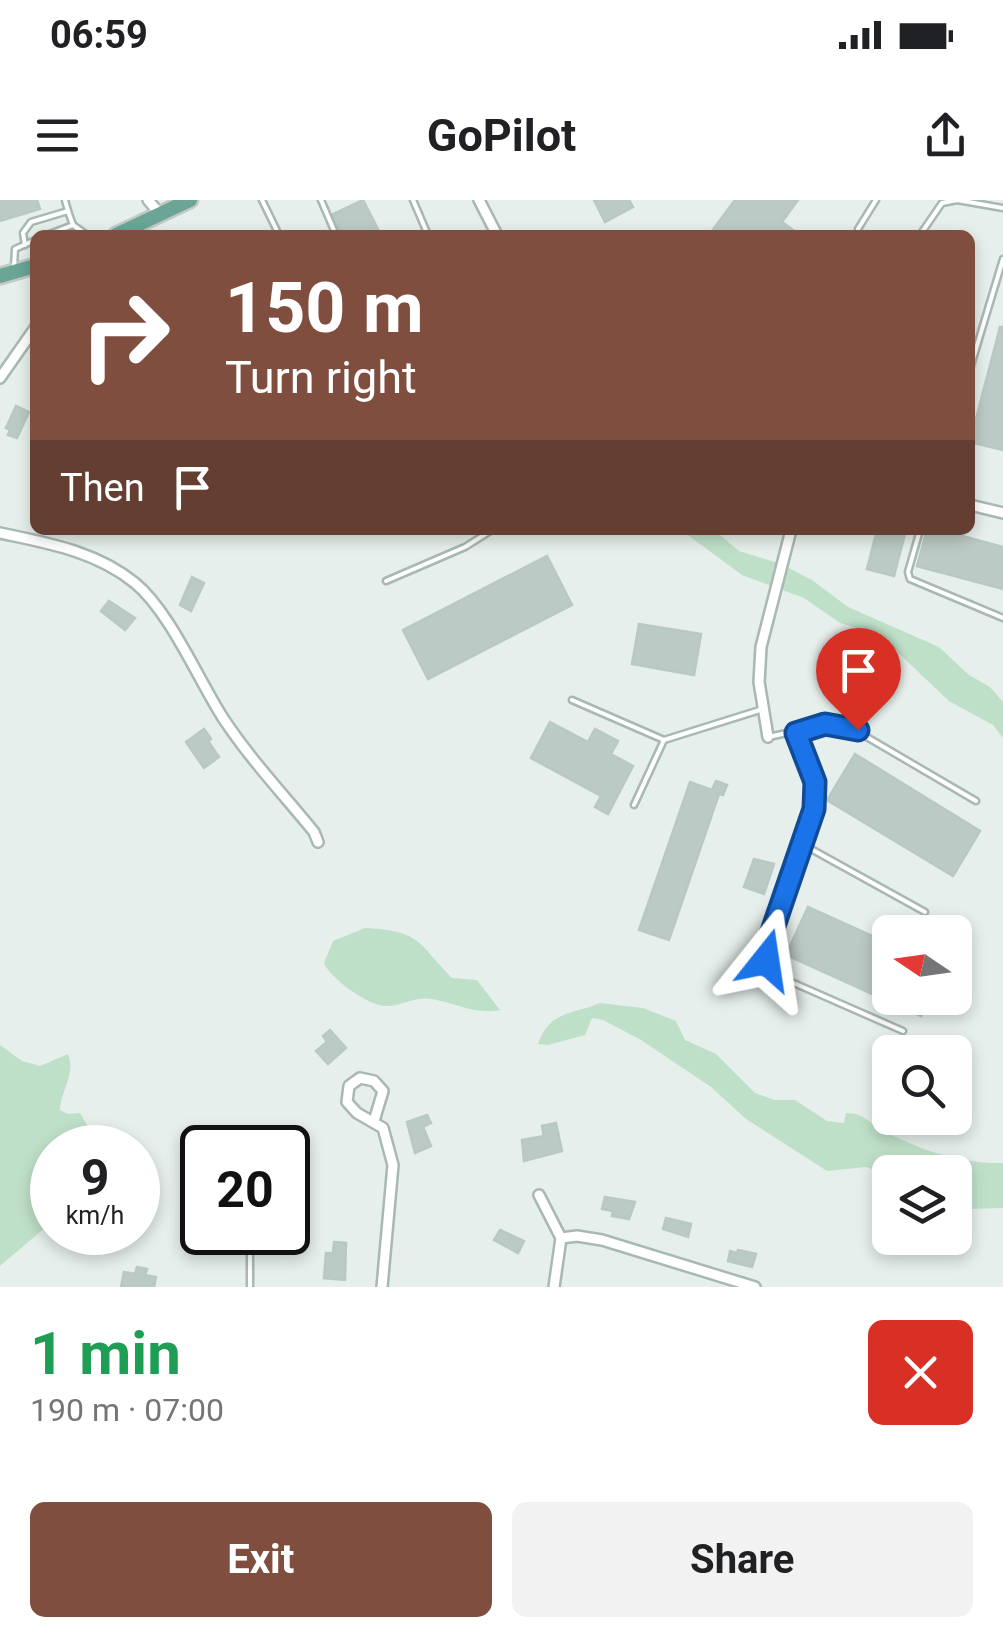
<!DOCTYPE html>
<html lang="en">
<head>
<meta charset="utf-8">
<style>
	body { margin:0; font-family:Roboto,sans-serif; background:#f2f2f2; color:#202124; height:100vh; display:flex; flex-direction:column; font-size:38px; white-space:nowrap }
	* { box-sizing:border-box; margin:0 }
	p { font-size:32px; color:#757577 }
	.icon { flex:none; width:55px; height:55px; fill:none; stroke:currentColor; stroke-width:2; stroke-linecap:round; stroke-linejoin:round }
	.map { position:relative; height:1087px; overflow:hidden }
	.side { display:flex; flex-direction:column; background:#fff; flex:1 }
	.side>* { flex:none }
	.banner { position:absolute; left:30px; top:30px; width:945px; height:305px; border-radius:15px; box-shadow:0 5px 15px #0003; background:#7f4e3f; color:#fff; overflow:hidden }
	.needle { width:65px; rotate:283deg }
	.tools { position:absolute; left:872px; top:715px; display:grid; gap:20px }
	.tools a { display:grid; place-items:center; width:100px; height:100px; border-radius:15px; background:#fff; box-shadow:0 5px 15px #0003; font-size:50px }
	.speed { position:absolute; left:30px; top:925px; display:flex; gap:20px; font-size:50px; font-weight:700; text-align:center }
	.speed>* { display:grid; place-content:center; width:130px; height:130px; border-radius:50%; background:#fff; box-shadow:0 5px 15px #0003; line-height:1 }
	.speed small { font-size:25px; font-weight:400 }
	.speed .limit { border:5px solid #111; border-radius:15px; background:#fff; color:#111 }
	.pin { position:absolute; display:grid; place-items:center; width:85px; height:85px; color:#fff; margin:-102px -42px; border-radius:50% 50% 50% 0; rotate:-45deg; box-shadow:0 0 10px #0007 }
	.pin .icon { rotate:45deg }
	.me { position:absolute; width:110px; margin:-55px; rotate:15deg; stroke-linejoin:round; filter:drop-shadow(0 0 8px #0008) }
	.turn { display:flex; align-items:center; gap:35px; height:210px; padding:0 30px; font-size:45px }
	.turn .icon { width:130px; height:130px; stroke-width:2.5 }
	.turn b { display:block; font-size:70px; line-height:85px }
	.then { display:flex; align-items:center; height:95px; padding:0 30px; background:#0003; gap:20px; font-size:38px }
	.round { display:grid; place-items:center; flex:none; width:105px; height:105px; border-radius:15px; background:#f2f2f2 }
	.summary { display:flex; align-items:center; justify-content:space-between; height:170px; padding:0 30px }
	h1 { font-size:60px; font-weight:700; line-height:75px; color:#1e9e55 }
	.action { display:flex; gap:20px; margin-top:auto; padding:20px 30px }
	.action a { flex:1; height:115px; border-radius:15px; background:#7f4e3f; color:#fff; font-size:40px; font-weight:700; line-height:115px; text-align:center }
	.action a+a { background:#f2f2f2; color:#202124 }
	.status { display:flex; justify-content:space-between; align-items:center; height:70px; padding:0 50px; background:#fff; direction:ltr }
	.status svg { height:28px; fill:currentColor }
	header { display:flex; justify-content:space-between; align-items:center; height:130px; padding:0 30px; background:#fff; font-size:45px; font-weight:700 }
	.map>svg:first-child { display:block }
	.green { fill:#bfe0c8 }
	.building { fill:#bbcac4; stroke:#b8c9c2; stroke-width:2.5 }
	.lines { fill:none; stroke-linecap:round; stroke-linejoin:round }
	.lane-casing { stroke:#a8b8b2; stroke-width:9 }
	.street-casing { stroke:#a8b8b2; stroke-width:14 }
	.primary-casing { stroke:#c2cac8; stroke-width:19 }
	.lane { stroke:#fff; stroke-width:4 }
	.street { stroke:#fff; stroke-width:9 }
	.primary { stroke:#6aa596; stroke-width:14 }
	.route-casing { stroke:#114b97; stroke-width:25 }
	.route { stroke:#1a73e8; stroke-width:18 }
</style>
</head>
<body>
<div class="status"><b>06:59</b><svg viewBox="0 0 49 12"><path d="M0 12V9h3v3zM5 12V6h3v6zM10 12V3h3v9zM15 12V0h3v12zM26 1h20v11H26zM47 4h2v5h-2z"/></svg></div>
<header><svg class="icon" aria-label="menu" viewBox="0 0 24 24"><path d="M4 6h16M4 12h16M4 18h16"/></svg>GoPilot<svg class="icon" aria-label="share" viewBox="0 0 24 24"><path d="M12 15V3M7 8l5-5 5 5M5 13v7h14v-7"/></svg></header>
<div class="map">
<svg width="1003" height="1087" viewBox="0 0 1003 1087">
	<rect width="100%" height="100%" fill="#e6efeb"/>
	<g class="green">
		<path d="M681,330H714L739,351L781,364L812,380L848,407L939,447L969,475L990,487L1003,502V538L993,525L949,501L891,446L860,429L840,423L804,398L742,375Z"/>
		<path d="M365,728C421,731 416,741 452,778L477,780L500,810C476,815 455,803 432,799C415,796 402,806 386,806C368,806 330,778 324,763L333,741Z"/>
		<path d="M600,803L643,808L676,821L685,840L716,854L755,893L775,900H795L827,921L844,923L846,913C865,912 871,926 887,933C925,951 961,964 1003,963V1008L969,1009L955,1005V972L890,975L866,967L827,971L746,919L711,887L641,840L603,820L592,818L585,835L548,845L538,844C550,810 572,815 600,803Z"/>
		<path d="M0,845L22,861L40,866L68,854C76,874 61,890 60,910L68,914L80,913L91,932L72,947L52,948V1025L47,1026L0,1066Z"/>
	</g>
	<g class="building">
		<path d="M0,0H37L40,9L0,21Z"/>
		<path d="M363,0L381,35H342L333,14Z"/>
		<path d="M594,0H629L633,7L605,22Z"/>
		<path d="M735,0H798L782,22L800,35H709Z"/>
		<path d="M1000,127H1003V250L970,242Z"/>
		<path d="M16,206L29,212L17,238L8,235L10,230L6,228Z"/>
		<path d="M877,330H906L894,376L867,369Z"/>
		<path d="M927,330H941L1003,347V389L917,366Z"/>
		<path d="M547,356L572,405L428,479L403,430Z"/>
		<path d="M192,377L204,383L191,411L180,405Z"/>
		<path d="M109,401L135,418L125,430L101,411Z"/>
		<path d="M639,424L701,434L694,475L632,464Z"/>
		<path d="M550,522L588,542L595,529L618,541L611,554L633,566L608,614L595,607L601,596L531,558Z"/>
		<path d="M204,529L211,539L208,541L219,557L204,568L186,542Z"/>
		<path d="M855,554L980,631L953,676L827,600Z"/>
		<path d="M716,581L727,585L723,595L719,594L669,740L639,730L690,582L712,590Z"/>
		<path d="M754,659L774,664L764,694L744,687Z"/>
		<path d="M808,707L890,744V798H929L921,816L786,755Z"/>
		<path d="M330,830L346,848L328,864L316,851L327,842L323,836Z"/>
		<path d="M427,915L431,923L423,927L431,946L415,953L407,922Z"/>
		<path d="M556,923L562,951L524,961L522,940L544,936L542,926Z"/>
		<path d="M605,997L635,1002L629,1019L612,1016L613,1011L602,1009Z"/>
		<path d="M666,1018L691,1024L688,1037L663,1029Z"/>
		<path d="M500,1030L524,1041L518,1053L494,1040Z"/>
		<path d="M334,1042L346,1043L345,1080L324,1078L326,1053H333Z"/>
		<path d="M738,1050L756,1054L752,1067L728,1061L730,1051L737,1053Z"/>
		<path d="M137,1067L147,1069L145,1075L156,1077L154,1087H121L124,1072L135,1074Z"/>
	</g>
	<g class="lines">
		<g class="lane-casing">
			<g id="lane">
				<path d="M65,0L68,11"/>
				<path d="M262,0L279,35"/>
				<path d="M321,0L336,35"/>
				<path d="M413,0L428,35"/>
				<path d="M47,35L73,25L87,35"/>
				<path d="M858,35V29L876,0"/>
				<path d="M920,35L942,3L957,0L1003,8"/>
				<path d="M25,45L23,33L31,22L68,11L73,25"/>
				<path d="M14,67L15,49L35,40"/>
				<path d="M970,169L1003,59"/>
				<path d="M920,330L908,372L910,379L1003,418"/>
				<path d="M386,381L465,347L492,330"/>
				<path d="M572,500L664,540L763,509"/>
				<path d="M796,533L815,582L814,609L766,749C766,762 769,770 780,777L903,831"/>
				<path d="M768,537L825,525L848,526L976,601"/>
				<path d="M634,605L664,540"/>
				<path d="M802,644L925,712"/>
				<path d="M250,1032V1087"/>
			</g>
		</g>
		<g class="street-casing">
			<g id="street">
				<path d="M148,0L160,14"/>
				<path d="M479,0L497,35"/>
				<path d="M0,178L35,128"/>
				<path d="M970,305L1003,313"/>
				<path d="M0,333C47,343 96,351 135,383C170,412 198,479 223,518C250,559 283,594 314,632L318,642"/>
				<path d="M768,537L759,482L761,447L791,330"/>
				<path d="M374,921L383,891L374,881L360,878L349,886L347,902L357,913L383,928L393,965L382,1087"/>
				<path d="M539,995L561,1038L554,1087"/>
				<path d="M561,1038L577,1036L602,1040L755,1087"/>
			</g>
		</g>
		<g class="primary-casing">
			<g id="primary">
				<path d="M116,35L190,0"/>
				<path d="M0,76L35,66"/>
			</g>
		</g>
		<use href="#lane" class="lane"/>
		<use href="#street" class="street"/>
		<use href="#primary" class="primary"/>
	</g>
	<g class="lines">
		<g class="route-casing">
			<path id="route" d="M766,760V749L814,609L815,582L796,533L825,524L858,530"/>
		</g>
		<use href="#route" class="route"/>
	</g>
</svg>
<div class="tools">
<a><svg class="needle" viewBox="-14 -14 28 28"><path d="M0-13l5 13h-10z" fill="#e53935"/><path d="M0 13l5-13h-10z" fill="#757577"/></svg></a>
<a><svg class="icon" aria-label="search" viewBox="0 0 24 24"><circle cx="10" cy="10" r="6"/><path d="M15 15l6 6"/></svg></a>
<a><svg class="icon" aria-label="layers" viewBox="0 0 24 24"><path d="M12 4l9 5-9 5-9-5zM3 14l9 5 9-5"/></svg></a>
</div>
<div class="speed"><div>9<small>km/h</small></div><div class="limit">20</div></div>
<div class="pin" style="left:858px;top:530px;background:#d93025"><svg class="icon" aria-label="arrive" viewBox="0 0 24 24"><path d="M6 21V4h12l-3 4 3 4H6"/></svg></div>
<svg class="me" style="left:766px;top:760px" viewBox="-20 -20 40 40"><path d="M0-17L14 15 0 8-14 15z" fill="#1a73e8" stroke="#fff" stroke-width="4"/></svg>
<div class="banner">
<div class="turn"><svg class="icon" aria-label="right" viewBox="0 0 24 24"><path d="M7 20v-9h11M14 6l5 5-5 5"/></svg><div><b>150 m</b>Turn right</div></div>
<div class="then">Then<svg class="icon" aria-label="arrive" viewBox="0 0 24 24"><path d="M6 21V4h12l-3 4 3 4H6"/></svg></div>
</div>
</div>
<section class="side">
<div class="summary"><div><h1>1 min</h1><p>190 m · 07:00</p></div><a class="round" style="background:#d93025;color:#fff"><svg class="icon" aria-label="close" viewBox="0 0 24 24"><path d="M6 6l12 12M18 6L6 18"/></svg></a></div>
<div class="action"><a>Exit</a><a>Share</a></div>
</section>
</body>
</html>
